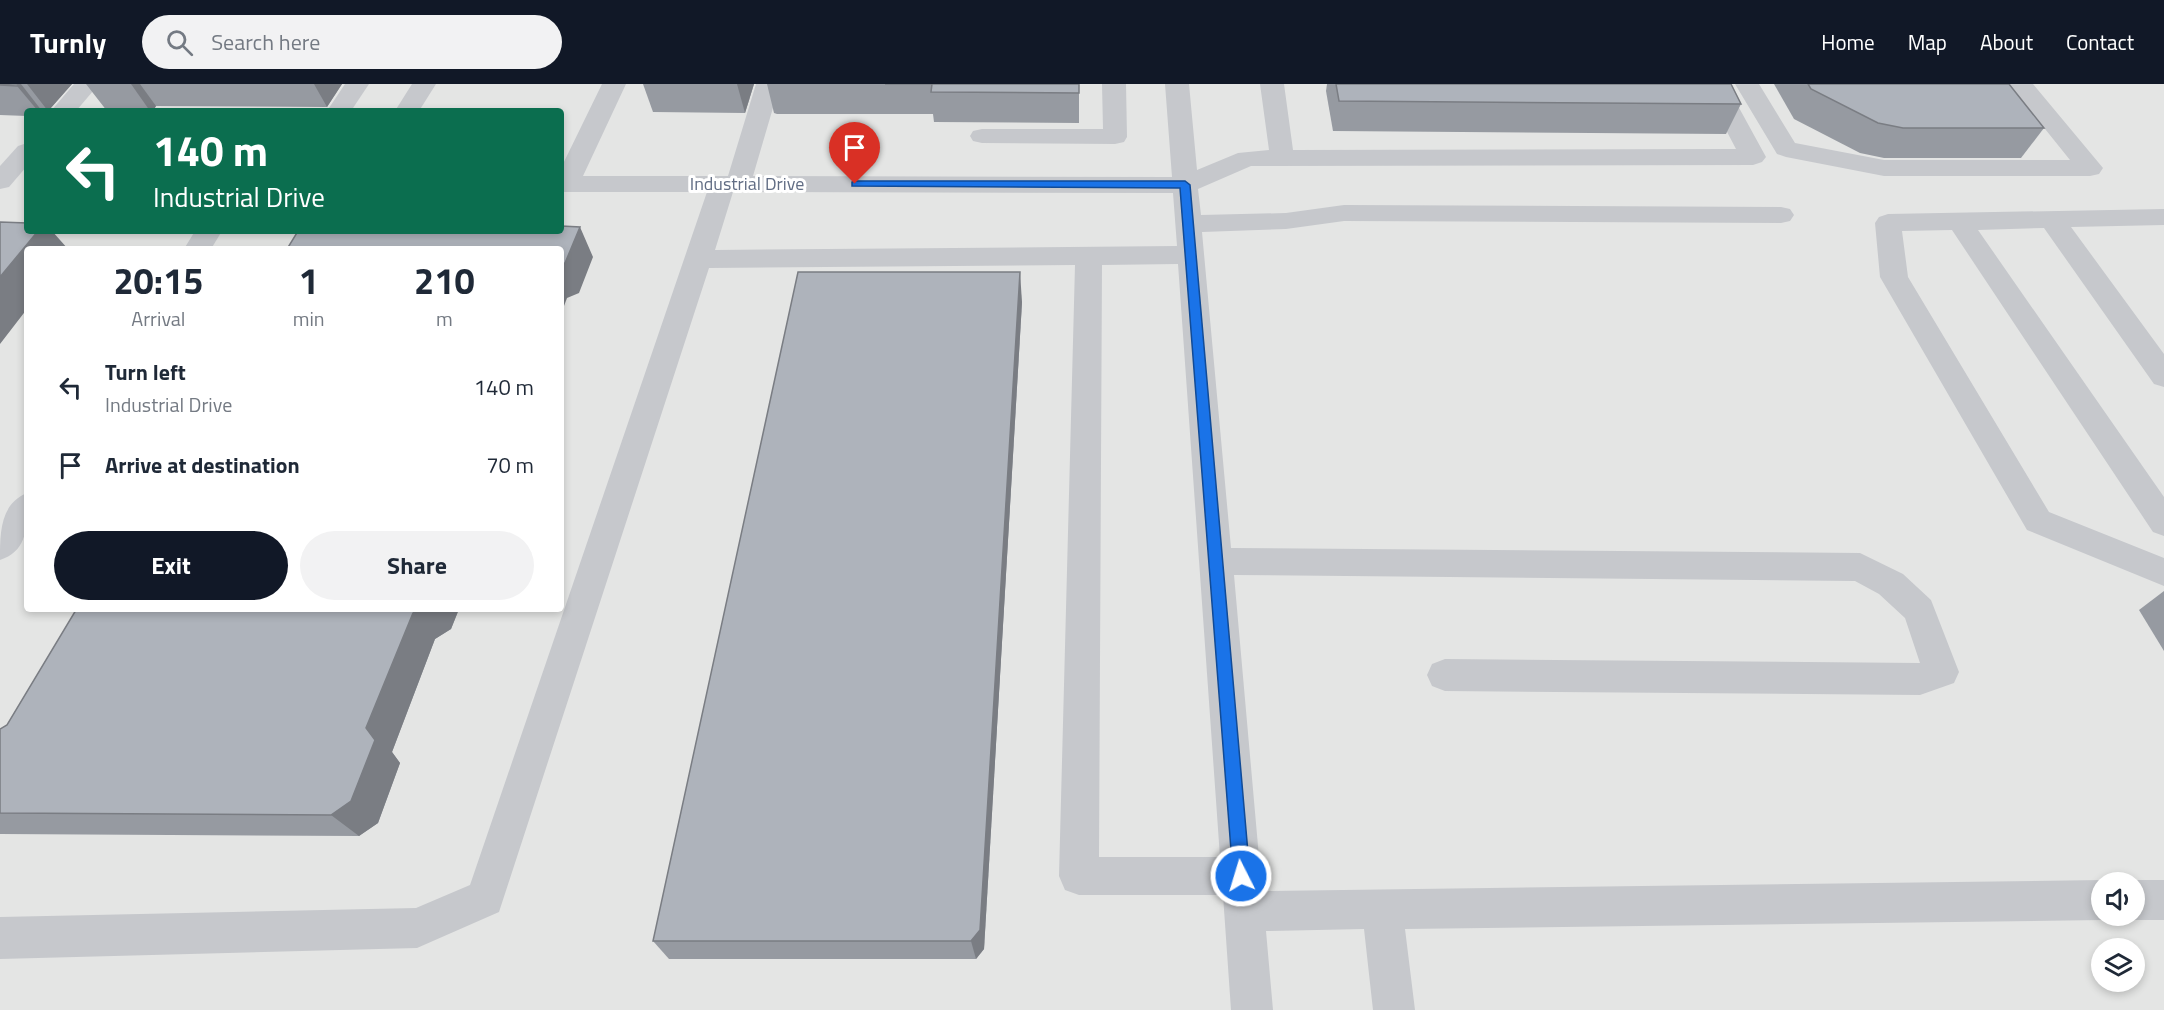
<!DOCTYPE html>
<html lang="en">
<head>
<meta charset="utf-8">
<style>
	body { margin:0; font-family:"Titillium Web",sans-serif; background:#f2f2f3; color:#1f2937; height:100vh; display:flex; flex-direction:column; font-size:22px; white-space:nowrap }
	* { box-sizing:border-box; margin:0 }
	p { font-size:20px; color:#747a83 }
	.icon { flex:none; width:33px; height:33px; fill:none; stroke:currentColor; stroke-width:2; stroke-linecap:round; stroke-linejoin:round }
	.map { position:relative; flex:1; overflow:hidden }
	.panel { position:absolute; left:24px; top:162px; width:540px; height:366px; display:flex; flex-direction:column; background:#fff; border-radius:6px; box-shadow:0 3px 9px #0003 }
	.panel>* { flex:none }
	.top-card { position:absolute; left:24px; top:24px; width:540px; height:126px; border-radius:6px; box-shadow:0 3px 9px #0003; background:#0b6e4f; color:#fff; overflow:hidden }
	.buttons { position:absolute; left:2091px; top:788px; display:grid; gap:12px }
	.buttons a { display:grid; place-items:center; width:54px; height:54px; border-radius:50%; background:#fff; box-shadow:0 3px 9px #0003; font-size:30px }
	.pin { position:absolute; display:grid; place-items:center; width:51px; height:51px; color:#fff; margin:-62px -26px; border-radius:50% 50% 50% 0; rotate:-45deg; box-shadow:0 0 6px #0007 }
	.pin .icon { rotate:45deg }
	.me { position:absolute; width:66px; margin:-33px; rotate:355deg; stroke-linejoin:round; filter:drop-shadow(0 0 4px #0008) }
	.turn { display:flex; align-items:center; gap:21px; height:126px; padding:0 30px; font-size:27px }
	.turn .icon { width:78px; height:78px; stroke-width:2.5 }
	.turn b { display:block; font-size:42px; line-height:51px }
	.eta { display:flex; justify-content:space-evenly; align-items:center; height:102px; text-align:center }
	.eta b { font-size:36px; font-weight:700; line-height:42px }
	.primary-button { display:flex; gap:12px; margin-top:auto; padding:12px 30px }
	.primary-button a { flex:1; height:69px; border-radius:36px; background:#111827; color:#fff; font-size:24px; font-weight:700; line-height:69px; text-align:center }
	.primary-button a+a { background:#f2f2f3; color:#1f2937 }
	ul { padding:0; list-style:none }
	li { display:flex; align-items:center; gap:18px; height:78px; padding:0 30px }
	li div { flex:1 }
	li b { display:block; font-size:22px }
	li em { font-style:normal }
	header { display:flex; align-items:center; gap:36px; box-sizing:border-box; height:84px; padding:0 30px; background:#111827; color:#fff }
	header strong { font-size:28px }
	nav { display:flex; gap:33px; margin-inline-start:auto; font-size:21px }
	.search { width:420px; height:54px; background:#f2f2f3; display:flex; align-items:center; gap:15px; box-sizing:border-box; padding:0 21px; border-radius:33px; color:#747a83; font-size:22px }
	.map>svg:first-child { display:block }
	.built { fill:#e4e5e4; fill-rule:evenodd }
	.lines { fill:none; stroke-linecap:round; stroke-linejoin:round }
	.minor { fill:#c6c8cc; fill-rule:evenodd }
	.wall { fill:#969aa1 }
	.shaded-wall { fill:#7a7d83 }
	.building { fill:#aeb3bb; stroke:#7a7d83; stroke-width:1.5 }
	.route { fill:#1a73e8; stroke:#114b97; stroke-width:1.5 }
	.labels { text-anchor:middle; stroke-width:6; stroke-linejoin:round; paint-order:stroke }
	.far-street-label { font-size:18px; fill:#616d84; stroke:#fff }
</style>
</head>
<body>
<header>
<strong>Turnly</strong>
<div class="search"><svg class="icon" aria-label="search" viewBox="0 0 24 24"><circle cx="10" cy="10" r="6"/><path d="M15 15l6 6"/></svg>Search here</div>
<nav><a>Home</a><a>Map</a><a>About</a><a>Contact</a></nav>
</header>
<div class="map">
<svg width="2164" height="926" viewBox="0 0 2164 926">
	<rect width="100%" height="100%" fill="#f4f5f0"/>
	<path class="built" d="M0,0H2164V926H0ZM27,27H561V147H27ZM27,165H561V525H27ZM2102,798H2134V831H2102ZM2102,864H2134V897H2102Z"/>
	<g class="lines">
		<g class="minor">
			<path d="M74,0H99L76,27H51Z"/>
			<path d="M345,0H369L351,27H327Z"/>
			<path d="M412,0H436L419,27H395Z"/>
			<path d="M602,0H626L583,92H728L756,0H780L753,92L1172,93L1165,0H1189L1197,86L1238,69L1269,66L1260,0H1284L1293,66L1736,65L1702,0H1726L1766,73L1762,78L1753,81L1251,82L1198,105L1201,131L1286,129L1344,121L1781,123L1790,125L1794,131L1790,137L1781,139L1344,137L1286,145L1202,148L1231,464L1860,469L1903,490L1931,516L1959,588L1954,599L1920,611L1445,607L1432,602L1427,591L1432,580L1445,575L1920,579L1905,534L1879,510L1855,497L1234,491L1262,807L2102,796L2107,798H2102V831H2114L2102,836L1405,845L1415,926H1373L1364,845L1266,847L1273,926H1231L1223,811H1079L1065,806L1059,792L1075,181L709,184L499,828L417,864L0,875V833L416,824L470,801L707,108H561V84ZM733,108L1173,109L1177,162L715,166ZM1178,180L1220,773H1099L1102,181Z"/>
			<path d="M1102,0H1126L1127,53L1124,58L1115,60L982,59L973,57L970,52L973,47L982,45H1103Z"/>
			<path d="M1735,0H1759L1795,59L1884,76H2070L2009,0H2033L2103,84L2099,90L2090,92H1884L1786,73L1777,70Z"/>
			<path d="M27,59V82L9,103L0,105V82L18,62Z"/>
			<path d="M2164,125V141L2071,143L2164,270V303L2154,300L2044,144L1978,146L2164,413V452L2153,448L1952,146L1902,147L1908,193L2049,428L2164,474V502L2027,446L1880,193L1875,139L1879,133L1888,130Z"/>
			<path d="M195,147H222L211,165H184Z"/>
			<path d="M27,409C27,436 31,466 0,476C0,449 0,420 27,409Z"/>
			<path d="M2134,796H2164V836H2134L2122,831H2134V798H2129Z"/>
		</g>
	</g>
	<g class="wall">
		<path d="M0,0H72L49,26V27H27V32L0,31Z"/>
		<path d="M86,0H342L327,23L156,22L153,27H107Z"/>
		<path d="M643,0H754L745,29L653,28Z"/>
		<path d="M767,0H1079V39L934,38L933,30H777L774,29Z"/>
		<path d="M1327,0H1731L1741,20L1726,50L1333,47L1326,7Z"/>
		<path d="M1774,0H2009L2044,44L2021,74H1884L1860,69L1794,35Z"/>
		<path d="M1022,218L984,865L976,875H669L653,857Z"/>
		<path d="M2164,507V567L2139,526Z"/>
		<path d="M76,525H459L451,545L435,555L392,668L400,679L378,739L359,752L0,750V645L7,641L76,526Z"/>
	</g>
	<g class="shaded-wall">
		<path d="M18,0H21L42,27H38L17,2Z"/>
		<path d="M27,0H72L49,26V27H48Z"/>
		<path d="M131,0H140L156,22L153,27H150Z"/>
		<path d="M314,0H342L327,23Z"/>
		<path d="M737,0H754L745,29Z"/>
		<path d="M580,143L593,173L579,209L567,214L561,230V181Z"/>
		<path d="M38,147H52L68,165H27V225L0,260V193Z"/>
		<path d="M1020,188L1022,218L984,865L976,875L971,857Z"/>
		<path d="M420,525H459L451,545L435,555L392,668L400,679L378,739L359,752L331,731L413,529Z"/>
	</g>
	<g class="building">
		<path d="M0,0H18L17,2L0,1Z"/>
		<path d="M885,0H1079V9L931,8L932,0Z"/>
		<path d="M1336,0H1731L1741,20L1339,17Z"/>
		<path d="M1808,0H2009L2044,44H1903L1878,39L1811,5Z"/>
		<path d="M0,138L27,139V147H38L0,193Z"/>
		<path d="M561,142L580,143L565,179L561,181V165H287L298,147H561Z"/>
		<path d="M798,188H1020L980,846L971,857H653Z"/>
		<path d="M76,525H420L413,529L366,644L375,656L351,717L331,731L0,729V645L7,641L76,526Z"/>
	</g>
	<path class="route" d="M855,97H1185L1190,101L1250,792L1247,798L1241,800L1236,798L1233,792L1180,104L852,102V98Z"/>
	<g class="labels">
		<g class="far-street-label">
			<text x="747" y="106">Industrial Drive</text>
		</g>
	</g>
</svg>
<div class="buttons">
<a><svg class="icon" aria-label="sound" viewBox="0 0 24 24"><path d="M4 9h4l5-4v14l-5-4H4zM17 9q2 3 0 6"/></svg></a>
<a><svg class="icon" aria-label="layers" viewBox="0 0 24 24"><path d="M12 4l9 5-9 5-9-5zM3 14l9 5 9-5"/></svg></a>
</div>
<div class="pin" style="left:855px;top:100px;background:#d93025"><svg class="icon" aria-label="arrive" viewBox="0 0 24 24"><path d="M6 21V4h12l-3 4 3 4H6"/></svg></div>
<svg class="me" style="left:1241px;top:792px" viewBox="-20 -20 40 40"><circle r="17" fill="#1a73e8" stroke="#fff" stroke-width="3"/><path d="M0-11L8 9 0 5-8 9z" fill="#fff"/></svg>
<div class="top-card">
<div class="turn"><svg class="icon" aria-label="left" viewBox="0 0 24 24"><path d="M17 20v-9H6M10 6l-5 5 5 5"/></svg><div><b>140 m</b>Industrial Drive</div></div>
</div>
<section class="panel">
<div class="eta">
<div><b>20:15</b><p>Arrival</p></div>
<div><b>1</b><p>min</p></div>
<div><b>210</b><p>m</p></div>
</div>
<ul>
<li><svg class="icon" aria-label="left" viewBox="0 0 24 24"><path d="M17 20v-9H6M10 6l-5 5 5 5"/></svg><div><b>Turn left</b><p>Industrial Drive</p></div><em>140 m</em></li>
<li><svg class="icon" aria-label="arrive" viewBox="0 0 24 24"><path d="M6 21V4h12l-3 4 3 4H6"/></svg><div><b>Arrive at destination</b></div><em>70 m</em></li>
</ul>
<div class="primary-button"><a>Exit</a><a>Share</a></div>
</section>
</div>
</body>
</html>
